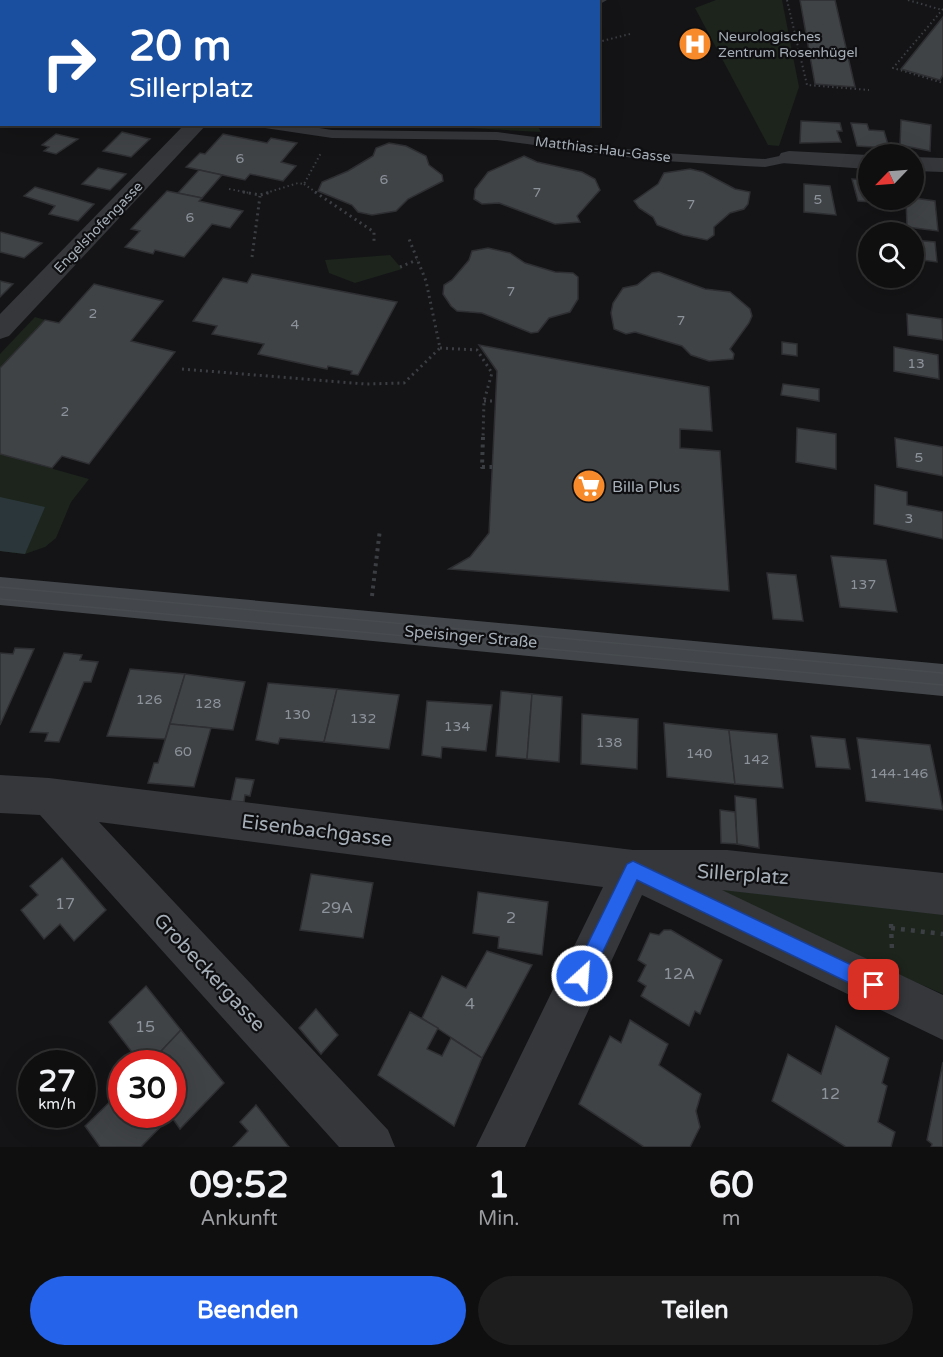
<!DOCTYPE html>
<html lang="de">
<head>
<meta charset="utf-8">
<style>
	body { margin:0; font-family:"Varela Round",sans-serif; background:#1d1d1e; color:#f1f3f6; height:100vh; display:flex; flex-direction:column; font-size:22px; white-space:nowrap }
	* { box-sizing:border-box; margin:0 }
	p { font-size:20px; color:#9b9c9f }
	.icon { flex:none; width:33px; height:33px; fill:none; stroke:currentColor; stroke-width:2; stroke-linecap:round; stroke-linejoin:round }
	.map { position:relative; height:1147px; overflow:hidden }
	.side { display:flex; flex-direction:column; background:#0f0f10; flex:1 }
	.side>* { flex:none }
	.top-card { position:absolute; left:0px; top:0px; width:600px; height:126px; box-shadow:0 6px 24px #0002,0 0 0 2px #2f2f30; background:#1a4fa0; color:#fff; overflow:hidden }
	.needle { width:39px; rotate:245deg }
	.buttons { position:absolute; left:858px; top:144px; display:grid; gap:12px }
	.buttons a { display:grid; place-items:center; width:66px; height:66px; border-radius:50%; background:#0f0f10; box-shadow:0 6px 24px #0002,0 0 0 2px #2f2f30; font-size:30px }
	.speed { position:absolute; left:18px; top:1050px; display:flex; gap:12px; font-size:30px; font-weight:700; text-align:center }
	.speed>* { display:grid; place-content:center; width:78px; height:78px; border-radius:50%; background:#0f0f10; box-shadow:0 6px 24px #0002,0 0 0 2px #2f2f30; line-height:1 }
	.speed small { font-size:15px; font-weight:400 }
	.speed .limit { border:9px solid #d22; background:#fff; color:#111 }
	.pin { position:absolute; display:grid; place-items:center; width:51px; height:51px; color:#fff; margin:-26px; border-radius:12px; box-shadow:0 3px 9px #0006 }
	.me { position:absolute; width:66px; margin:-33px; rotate:26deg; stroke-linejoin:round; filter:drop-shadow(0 0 4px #0008) }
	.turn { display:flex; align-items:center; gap:21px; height:126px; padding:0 30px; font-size:27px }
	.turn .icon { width:78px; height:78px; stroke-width:2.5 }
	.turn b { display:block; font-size:42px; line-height:51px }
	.eta { display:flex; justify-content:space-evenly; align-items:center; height:102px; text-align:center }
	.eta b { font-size:36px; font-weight:700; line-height:42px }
	.button { display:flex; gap:12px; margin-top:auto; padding:12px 30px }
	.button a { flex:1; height:69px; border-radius:36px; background:#2563eb; color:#fff; font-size:24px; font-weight:700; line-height:69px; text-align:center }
	.button a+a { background:#1d1d1e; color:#f1f3f6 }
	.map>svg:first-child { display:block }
	.green { fill:#1c241c }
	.water { fill:#2a363a }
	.building { fill:#404346; stroke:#2e2f32; stroke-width:1.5 }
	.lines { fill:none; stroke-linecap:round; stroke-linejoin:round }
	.path-far3 { stroke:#3b3e42; stroke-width:2; stroke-dasharray:1.5 3; stroke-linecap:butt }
	.path-far2 { stroke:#3b3e42; stroke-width:3; stroke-dasharray:2 4; stroke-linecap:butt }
	.path-far1 { stroke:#3b3e42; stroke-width:4; stroke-dasharray:3 4.5; stroke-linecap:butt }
	.path { stroke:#3b3e42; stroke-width:4.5; stroke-dasharray:4 6; stroke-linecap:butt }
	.service { fill:#35373b; fill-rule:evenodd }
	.minor { fill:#35373b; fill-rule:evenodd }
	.secondary { fill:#43474b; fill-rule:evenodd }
	.tram { stroke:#484c50; stroke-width:1.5 }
	.route { fill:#2563eb; stroke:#184099; stroke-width:1.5 }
	.labels { text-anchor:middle; stroke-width:4.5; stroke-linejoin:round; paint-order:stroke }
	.far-poi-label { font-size:14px; fill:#a5aeb7; stroke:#0f0f11; text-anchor:start }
	.far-street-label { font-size:14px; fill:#a5aeb7; stroke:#0f0f11 }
	.number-label { font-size:14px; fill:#8c939b }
	.poi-label { font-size:16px; fill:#a5aeb7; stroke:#0f0f11; text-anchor:start }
	.street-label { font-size:16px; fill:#a5aeb7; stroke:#0f0f11 }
	.near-number-label { font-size:16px; fill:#8c939b }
	.near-street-label { font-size:20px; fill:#a5aeb7; stroke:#0f0f11 }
</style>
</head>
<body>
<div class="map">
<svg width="943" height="1147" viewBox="0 0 943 1147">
	<rect width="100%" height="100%" fill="#141416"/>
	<g class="green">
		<path d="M716,0H782L799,87L779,146L768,145L695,8Z"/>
		<path d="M417,125H537L541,132Z"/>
		<path d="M390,255L402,269L355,283L329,273L325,260Z"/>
		<path d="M35,317L45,320L0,368V354Z"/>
		<path d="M0,454L89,479L71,502L56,538L45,547L25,554L0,551Z"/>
		<path d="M725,884L943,909V994L734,904L721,892Z"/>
	</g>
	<path class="water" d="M0,497L45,507L25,554L0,551Z"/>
	<g class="building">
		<path d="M47,0H121L117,2Z"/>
		<path d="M800,0H835L855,87L815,84Z"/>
		<path d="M943,17V75L940,80L901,69Z"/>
		<path d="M901,120L931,125L930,151L900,145Z"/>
		<path d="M801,121L840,123L842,131H837L841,142L800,143Z"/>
		<path d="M851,123L867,124L869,130L884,131L889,148L857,146Z"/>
		<path d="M122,132L150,139L131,157L103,151Z"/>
		<path d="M56,134L78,139L56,154L44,151L49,147L42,145Z"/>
		<path d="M223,134L267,143L271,138L297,143L281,162L296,166L283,181L250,174L245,180L186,167L200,153L205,154Z"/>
		<path d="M389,143L406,146L426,156L429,165L442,175L443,181L408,199L396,211L372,215L358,212L352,205L318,191L322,182L348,171L373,156L376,148Z"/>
		<path d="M524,156L537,162L582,172L595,179L600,190L577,216L580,222L555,224L499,203L482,204L474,199L475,189L488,172Z"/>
		<path d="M98,168L126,174L110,190L82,184Z"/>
		<path d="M690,169L703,172L735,189L750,192L748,204L744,209L730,213L714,227V235L707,240L683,235L657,225L653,217L639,208L634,201L658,184L664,173Z"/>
		<path d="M199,170L222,175L202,198L178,193Z"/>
		<path d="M852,179L868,180V200H887L888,203L858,201Z"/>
		<path d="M804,184L830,186L836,215L804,212Z"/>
		<path d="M35,187L67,196L94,204L78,221L49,214L55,206L24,196Z"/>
		<path d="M167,191L202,198L199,201L243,211L230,228L212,224L184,257L155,250L153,254L125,247L140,231L131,229Z"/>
		<path d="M914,198L935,201L938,231L907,227L906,200Z"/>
		<path d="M0,233L1,232L42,243L24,258L0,252Z"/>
		<path d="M914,240L935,242L937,262L914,259Z"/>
		<path d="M488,248L510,253L525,263L555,272L573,273L578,277V299L570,312L549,318L538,332L531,333L482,313L457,311L451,306L443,294L444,285L452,280L469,260L472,251Z"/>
		<path d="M659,272L705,289L730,292L750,309L752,316L749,323L730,349L734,354L733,359L709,361L691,355L682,346L635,332L626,334L614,329L611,313L613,303L623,288L637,285L652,273Z"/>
		<path d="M252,274L397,302L358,375L351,374L352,371L328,366L327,369L258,354L264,344L212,334L217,326L193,321L223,278L247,283Z"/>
		<path d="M0,281L13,284L0,297Z"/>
		<path d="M94,284L163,301L131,341L175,352L89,464L62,456L52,468L0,454V368L45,320L59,323Z"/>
		<path d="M907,314L942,319L943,340L908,335Z"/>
		<path d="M782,342L797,344V356L782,354Z"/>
		<path d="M479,345L709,387L712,431L680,429V448L720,451L729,591L449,569L470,557L489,533L497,371Z"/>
		<path d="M894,347L938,355L939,379L894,371Z"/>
		<path d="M783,384L819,389V401L781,395Z"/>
		<path d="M797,428L836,434V469L796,462Z"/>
		<path d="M895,438L943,447V476L897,467Z"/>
		<path d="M875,485L907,492V505L943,512V539L874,524Z"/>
		<path d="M831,556L886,560L897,612L840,607Z"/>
		<path d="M767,573L796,575L803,621L773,619Z"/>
		<path d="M15,648L34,649L0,725V653L13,654Z"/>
		<path d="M64,653L82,655L80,660L98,662L91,682H84L59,742L45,741L48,733L30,732Z"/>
		<path d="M130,669L185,674L165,739L107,736Z"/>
		<path d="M185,674L245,682L233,730L170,724Z"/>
		<path d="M268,683L337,689L324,742L280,738L278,744L256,740Z"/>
		<path d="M337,689L399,695L389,749L324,742Z"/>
		<path d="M501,691L532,694L527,759L496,756Z"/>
		<path d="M532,694L562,697L559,762L527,759Z"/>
		<path d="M427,701L492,705L486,751L442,747L441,758L422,755Z"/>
		<path d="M582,714L638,719L637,769L581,764Z"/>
		<path d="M664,723L729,730L735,784L667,777Z"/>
		<path d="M170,724L211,728L194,787L148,783L154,763H158Z"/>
		<path d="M729,730L777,734L783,788L735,784Z"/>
		<path d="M811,736L845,739L850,769L816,767Z"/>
		<path d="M857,738L930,745L943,810L866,801Z"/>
		<path d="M236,778L254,780L250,796L245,795L244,802L231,801Z"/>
		<path d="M735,796L756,799L759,848L737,844Z"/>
		<path d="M720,810L735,812L737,844L721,843Z"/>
		<path d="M62,858L106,910L74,941L60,924L44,939L21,910L38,895L30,886Z"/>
		<path d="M311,874L373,883L363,938L300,930Z"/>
		<path d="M478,892L548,902L542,955L498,948L499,937L473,933Z"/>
		<path d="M664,930H671L722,960L700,1014L695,1011L689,1026L641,996L646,986L638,981L646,965L638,960L650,933L659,935Z"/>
		<path d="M487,951L532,965L482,1058L422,1018L442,976L466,988Z"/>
		<path d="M146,986L181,1030L149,1064H141L109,1022Z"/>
		<path d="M316,1009L338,1035L321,1054L299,1028Z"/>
		<path d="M410,1012L438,1028L427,1049L442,1056L451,1038L482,1058L454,1126L378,1075Z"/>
		<path d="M630,1020L668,1044L659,1065L701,1094L696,1111L700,1127L690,1147H644L579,1104L610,1036L621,1043Z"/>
		<path d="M836,1026L889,1058L882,1083L887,1086L878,1122L895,1132L891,1147H846L772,1101L788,1054L821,1074Z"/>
		<path d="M181,1030L224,1083L180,1129L171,1116L141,1147H100L85,1126L122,1090V1114H172V1064H149Z"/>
		<path d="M943,1062V1147H931L932,1144L927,1140Z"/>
		<path d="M256,1105L289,1147H233L248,1131L240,1122Z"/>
	</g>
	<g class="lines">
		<g class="path-far3">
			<path d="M183,0L185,2"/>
			<path d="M272,0L274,2"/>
			<path d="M787,0L807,85L869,90"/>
			<path d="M908,0L942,10"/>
			<path d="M137,2L141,0"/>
			<path d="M943,9L893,68L943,83"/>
			<path d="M598,42L630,34"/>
			<path d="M0,46L2,43"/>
			<path d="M0,75L2,77"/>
			<path d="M304,184L317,193"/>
			<path d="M229,189L250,193"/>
			<path d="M266,193L298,183L304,184L321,153"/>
		</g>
		<g class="path-far2">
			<path d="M243,192L260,195L271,192"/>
			<path d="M315,192L374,232V241"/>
			<path d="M252,257L260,196"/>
			<path d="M400,267L417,260"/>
			<path d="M440,348L477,350L492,373L484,401L483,438"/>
			<path d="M182,369L365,384L404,383L440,348L426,281L409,239"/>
			<path d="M484,401H496"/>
		</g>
		<g class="path-far1">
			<path d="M483,437L482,467H492"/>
			<path d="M372,596L380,529"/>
		</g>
		<g class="path">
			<path d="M891,924L892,952"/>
			<path d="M891,928L943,934"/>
		</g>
		<g class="service">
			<path d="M20,0H32L19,2Z"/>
			<path d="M330,0H340L341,2H330Z"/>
			<path d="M574,0H585L586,2H575Z"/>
			<path d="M594,0H607L598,5V2Z"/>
			<rect x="0" y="6" width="2" height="6"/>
			<rect x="0" y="105" width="2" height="8"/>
			<path d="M259,124H294L332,130L497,132L649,152L745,158L765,159L789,154L796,158L794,161L765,167L745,166L649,160L497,140L332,138L265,128Z"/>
		</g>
		<g class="minor">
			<path d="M185,124H207L9,336L0,339V314Z"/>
			<path d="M789,151L868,155V169L781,163L778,158L781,153Z"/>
			<path d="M914,157L943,158V172L914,171Z"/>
			<path d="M0,775L49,778L633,850H727L943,873V915L722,890L943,995V1040L642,895L525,1147H476L603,887L99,822L388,1130L395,1147H339L40,815L0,813Z"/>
		</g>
		<path class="secondary" d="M0,577L943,664V696L0,605Z"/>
		<g class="tram">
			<path d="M0,587L943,673"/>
			<path d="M0,599L943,685"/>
		</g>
	</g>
	<path class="route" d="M633,861L881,979L884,985L881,992L874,994L868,992L637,880L588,983L582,985L575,983L573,976L575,970L627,864Z"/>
	<defs>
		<g id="hospital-disc" transform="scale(1.725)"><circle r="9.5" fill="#f78b2b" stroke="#0f0f11"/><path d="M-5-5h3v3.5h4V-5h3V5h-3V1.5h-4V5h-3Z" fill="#fff"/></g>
		<g id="supermarket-disc" transform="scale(1.725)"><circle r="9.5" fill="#f78b2b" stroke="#0f0f11"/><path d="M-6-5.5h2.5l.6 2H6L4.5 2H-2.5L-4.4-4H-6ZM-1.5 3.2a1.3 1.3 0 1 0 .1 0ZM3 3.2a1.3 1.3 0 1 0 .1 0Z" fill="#fff"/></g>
	</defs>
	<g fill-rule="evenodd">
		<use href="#hospital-disc" x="695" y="44"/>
		<use href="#supermarket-disc" x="589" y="486"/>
	</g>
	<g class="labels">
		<g class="far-poi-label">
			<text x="718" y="41">Neurologisches<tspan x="718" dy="16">Zentrum Rosenhügel</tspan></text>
		</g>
		<g class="far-street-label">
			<text transform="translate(603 149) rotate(7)" y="5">Matthias-Hau-Gasse</text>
			<text transform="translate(98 227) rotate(-46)" y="5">Engelshofengasse</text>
		</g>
		<g class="number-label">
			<text x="240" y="163">6</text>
			<text x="384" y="184">6</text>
			<text x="537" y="197">7</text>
			<text x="818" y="204">5</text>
			<text x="691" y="209">7</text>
			<text x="190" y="222">6</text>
			<text x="511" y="296">7</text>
			<text x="93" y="318">2</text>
			<text x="681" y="325">7</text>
			<text x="295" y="329">4</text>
			<text x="916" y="368">13</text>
			<text x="65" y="416">2</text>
			<text x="919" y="462">5</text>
			<text x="909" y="523">3</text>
			<text x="863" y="589">137</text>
			<text x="149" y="704">126</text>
			<text x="208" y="708">128</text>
			<text x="297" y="719">130</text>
			<text x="363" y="723">132</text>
			<text x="457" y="731">134</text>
			<text x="609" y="747">138</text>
			<text x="183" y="756">60</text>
			<text x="699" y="758">140</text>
			<text x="756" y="764">142</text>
			<text x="899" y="778">144-146</text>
		</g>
		<g class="poi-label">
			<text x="612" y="492">Billa Plus</text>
		</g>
		<g class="street-label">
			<text transform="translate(471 636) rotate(5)" y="6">Speisinger Straße</text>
		</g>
		<g class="near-number-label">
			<text x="65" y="909">17</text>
			<text x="337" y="913">29A</text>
			<text x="511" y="923">2</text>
			<text x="679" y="979">12A</text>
			<text x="470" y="1009">4</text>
			<text x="145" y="1032">15</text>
			<text x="830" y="1099">12</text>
		</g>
		<g class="near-street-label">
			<text transform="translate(317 830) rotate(7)" y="7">Eisenbachgasse</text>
			<text transform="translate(743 874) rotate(4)" y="7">Sillerplatz</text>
			<text transform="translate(210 972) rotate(47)" y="7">Grobeckergasse</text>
		</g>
	</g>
</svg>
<div class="buttons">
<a><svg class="needle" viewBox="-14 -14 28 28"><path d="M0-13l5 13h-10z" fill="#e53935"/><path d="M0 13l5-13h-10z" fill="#9b9c9f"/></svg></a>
<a><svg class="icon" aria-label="search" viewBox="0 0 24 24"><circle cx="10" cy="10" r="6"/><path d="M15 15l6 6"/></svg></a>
</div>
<div class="speed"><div>27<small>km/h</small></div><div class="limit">30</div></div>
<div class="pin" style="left:874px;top:985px;background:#d93025"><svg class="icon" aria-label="arrive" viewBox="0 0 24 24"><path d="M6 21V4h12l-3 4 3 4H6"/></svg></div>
<svg class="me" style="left:582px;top:976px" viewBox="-20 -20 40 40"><circle r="17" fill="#2563eb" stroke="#fff" stroke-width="3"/><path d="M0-11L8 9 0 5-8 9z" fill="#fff"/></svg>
<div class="top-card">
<div class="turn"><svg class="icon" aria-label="right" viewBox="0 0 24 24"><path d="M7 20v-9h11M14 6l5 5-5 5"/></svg><div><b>20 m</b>Sillerplatz</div></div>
</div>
</div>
<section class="side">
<div class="eta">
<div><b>09:52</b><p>Ankunft</p></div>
<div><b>1</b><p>Min.</p></div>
<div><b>60</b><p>m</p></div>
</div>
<div class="button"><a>Beenden</a><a>Teilen</a></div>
</section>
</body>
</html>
